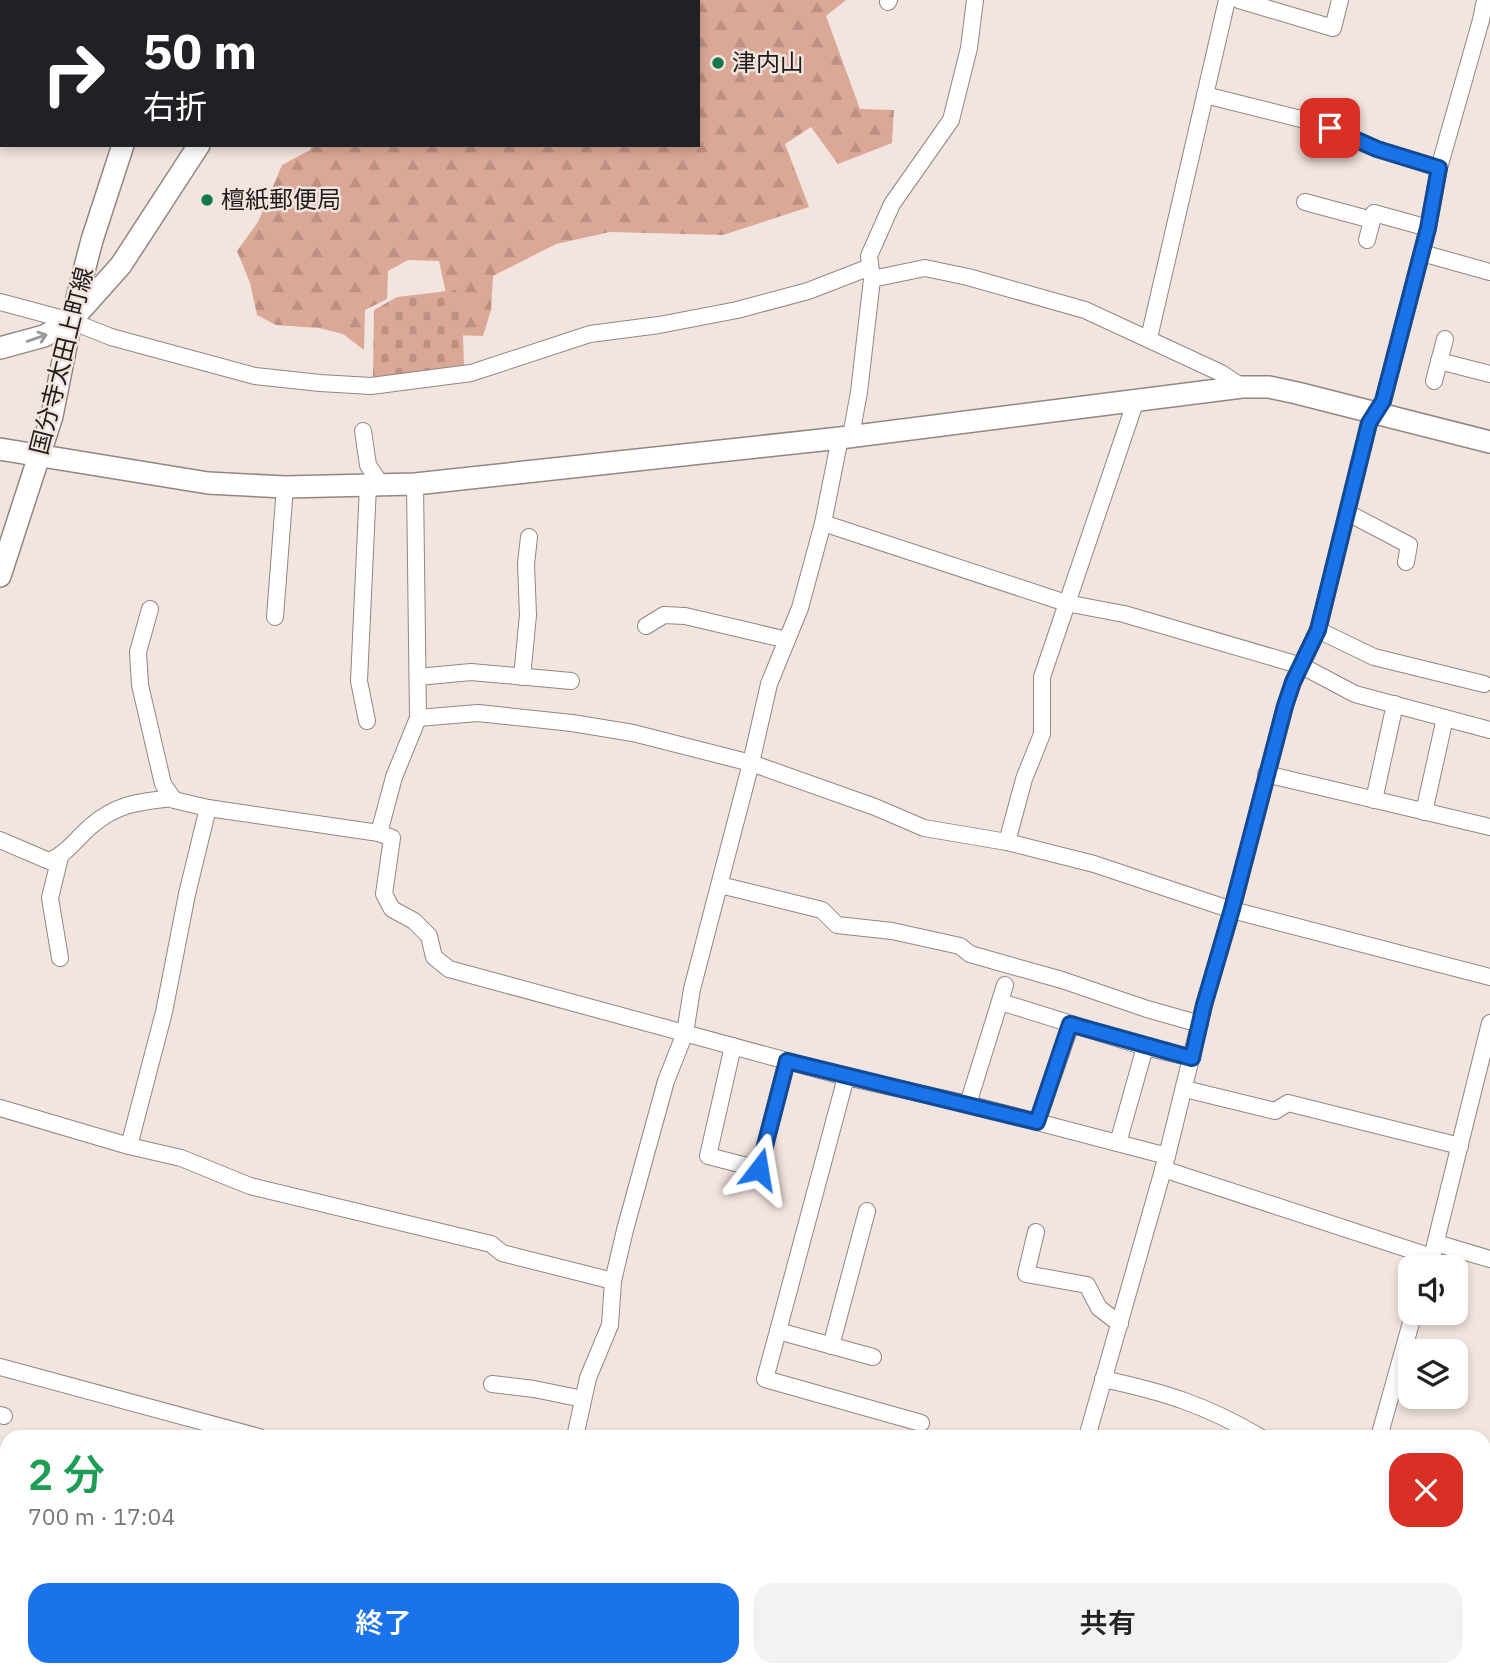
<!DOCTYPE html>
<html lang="ja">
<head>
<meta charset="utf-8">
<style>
	body { margin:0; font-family:"IBM Plex Sans","Noto Sans JP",sans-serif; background:#f2f2f2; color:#222; height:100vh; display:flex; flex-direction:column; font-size:26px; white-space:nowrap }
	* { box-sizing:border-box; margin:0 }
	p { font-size:23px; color:#767676 }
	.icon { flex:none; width:38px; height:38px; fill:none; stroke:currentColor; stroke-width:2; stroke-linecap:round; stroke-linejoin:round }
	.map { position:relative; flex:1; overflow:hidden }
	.sheet { position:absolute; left:0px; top:1430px; width:1491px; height:247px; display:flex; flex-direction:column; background:#fff; border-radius:21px 21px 0 0; box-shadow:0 4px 10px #0003 }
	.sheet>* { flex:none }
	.top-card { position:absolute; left:0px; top:0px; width:700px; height:147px; box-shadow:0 4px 10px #0003; background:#202124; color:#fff; overflow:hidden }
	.buttons { position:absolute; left:1398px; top:1255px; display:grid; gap:14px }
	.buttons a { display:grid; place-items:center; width:70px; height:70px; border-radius:14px; background:#fff; box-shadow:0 4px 10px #0003; font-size:35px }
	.pin { position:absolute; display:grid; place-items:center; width:60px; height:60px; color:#fff; margin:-30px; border-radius:14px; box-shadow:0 4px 10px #0006 }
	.me { position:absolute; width:77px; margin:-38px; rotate:14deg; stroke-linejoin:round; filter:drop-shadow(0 0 5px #0008) }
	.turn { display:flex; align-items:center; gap:24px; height:147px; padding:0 28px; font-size:32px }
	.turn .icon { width:91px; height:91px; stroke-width:2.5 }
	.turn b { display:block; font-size:49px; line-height:60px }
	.round { display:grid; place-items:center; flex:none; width:74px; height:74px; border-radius:21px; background:#f2f2f2 }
	.headline { display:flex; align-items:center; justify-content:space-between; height:119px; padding:0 28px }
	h1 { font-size:42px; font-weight:600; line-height:52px; color:#1e9e55 }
	.action { display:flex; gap:14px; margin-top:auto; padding:14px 28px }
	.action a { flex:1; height:80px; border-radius:21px; background:#1a73e8; color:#fff; font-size:28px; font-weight:600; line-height:80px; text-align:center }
	.action a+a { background:#f2f2f2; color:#222 }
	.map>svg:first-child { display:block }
	.forest { fill:url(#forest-firs) }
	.cemetery { fill:url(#cemetery-stones) }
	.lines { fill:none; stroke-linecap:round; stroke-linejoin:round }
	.street-casing { stroke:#938682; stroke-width:18 }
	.secondary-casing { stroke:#938682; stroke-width:24 }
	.street { stroke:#fff; stroke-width:16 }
	.secondary { stroke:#fff; stroke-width:21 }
	.oneway { stroke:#9b9998 }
	.route-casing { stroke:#114b97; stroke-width:18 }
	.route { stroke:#1a73e8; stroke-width:12 }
	.poi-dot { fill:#15754b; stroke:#f2e4df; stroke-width:2.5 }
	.labels { text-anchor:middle; stroke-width:5; stroke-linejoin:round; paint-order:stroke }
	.poi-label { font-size:24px; fill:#211c1a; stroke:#f2e4df; text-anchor:start }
	.street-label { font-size:24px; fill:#211c1a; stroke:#f2e4df }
</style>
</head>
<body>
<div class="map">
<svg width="1490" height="1675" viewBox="0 0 1490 1675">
	<defs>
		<pattern id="forest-firs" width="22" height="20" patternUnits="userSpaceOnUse" patternTransform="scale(1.75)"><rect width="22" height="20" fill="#dba897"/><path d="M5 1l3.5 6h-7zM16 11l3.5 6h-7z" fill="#bc9082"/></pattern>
		<pattern id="cemetery-stones" width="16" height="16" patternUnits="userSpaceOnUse" patternTransform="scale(1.75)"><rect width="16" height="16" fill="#dba897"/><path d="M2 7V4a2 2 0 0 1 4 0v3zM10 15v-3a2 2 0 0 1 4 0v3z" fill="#bc9082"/></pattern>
	</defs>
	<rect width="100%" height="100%" fill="#f2e4df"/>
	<path class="forest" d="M451,0H846L826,16L860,109L894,110L892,143L838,164L811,127L785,144L809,207L723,235L610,232L556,244L493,276L491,310L483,336L455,335L439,261L408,260L388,271L387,299L365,310L364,350L343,334L319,328L276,325L257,315L250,283L237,251L258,222L282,165L310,150L312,145H698V2H450Z"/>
	<path class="cemetery" d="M456,290L462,306L464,367L373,379L374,310L397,297Z"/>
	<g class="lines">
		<g class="street-casing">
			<g id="street">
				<path d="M1239,0L1333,28L1340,0"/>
				<path d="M888,2L889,0"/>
				<path d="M1205,95L1313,122L1377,149L1439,168"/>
				<path d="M1305,202L1372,220"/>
				<path d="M1367,240L1374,213L1428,228"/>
				<path d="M1422,253L1490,272"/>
				<path d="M872,279L925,268L968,277L1085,310L1221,373L1242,387"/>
				<path d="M0,302L71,321L111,337L255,376L320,383L371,386L471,373L590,334L659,325L737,310L808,291L870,267"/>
				<path d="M1149,338L1227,0"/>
				<path d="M1439,361L1490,374"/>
				<path d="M1434,381L1445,339"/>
				<path d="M363,431L368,465L382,486"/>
				<path d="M851,436L859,392L872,279L869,256L892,204L951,120L969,48L975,0"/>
				<path d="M1348,513L1409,545L1406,562"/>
				<path d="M823,523L1066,603L1124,614L1302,666L1355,694L1490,730"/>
				<path d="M150,609L138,652L140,685L163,784L174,800L208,808L379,833L392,838L384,894L392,909L414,921L429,936L434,957L449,969L846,1077L968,1104L1167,1156"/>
				<path d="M275,617L285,487"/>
				<path d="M646,626L664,615L685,616L787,640"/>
				<path d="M1318,630L1374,657L1484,684"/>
				<path d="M418,677L471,672L571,681"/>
				<path d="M522,677L528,615L526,564L529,537"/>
				<path d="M418,718L478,713L572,723L633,733L751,763L875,807L924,828L1007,842L1094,864L1232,910L1490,977"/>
				<path d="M367,721L359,681L368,486"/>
				<path d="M1266,774L1490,827"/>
				<path d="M1374,800L1395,704"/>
				<path d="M1424,812L1445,718"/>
				<path d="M379,833L394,777L418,718L415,484"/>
				<path d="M0,840L49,861C67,854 77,838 91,826C118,803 139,802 173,798"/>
				<path d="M1007,842L1024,779L1042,734V677L1136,400"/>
				<path d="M720,885L822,910L837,925L892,931L960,946L970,954L1062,980L1147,1009L1200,1024"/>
				<path d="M60,958L50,898L60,857"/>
				<path d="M1001,1002L1145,1047L1192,1058"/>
				<path d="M733,1046L708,1156L759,1169L787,1061"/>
				<path d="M846,1077L778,1331L873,1357"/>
				<path d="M1185,1089L1275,1111L1288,1103L1460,1146"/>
				<path d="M968,1104L1005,985"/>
				<path d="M0,1108L129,1146L181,1158L250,1186L491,1244L502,1253L613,1281"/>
				<path d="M1037,1122L1071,1024"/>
				<path d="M1118,1143L1145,1047"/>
				<path d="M129,1146L164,1012L187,894L208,808"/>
				<path d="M1163,1169L1432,1257"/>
				<path d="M1036,1232L1026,1274L1087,1285L1099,1308L1120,1324"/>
				<path d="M1436,1243L1490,1259"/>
				<path d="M1430,1265L1490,1023"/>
				<path d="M778,1331L765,1379L921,1423"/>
				<path d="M831,1346L867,1211"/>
				<path d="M0,1367L259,1437"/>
				<path d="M1103,1379C1164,1392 1206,1405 1260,1437"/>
				<path d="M492,1384L534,1389L583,1399"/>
				<path d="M0,1415L4,1416"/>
				<path d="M575,1437L588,1378L610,1325L613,1281L625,1230L666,1081L685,1033L692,989L751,763L769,684L800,608L823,523L840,438"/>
				<path d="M1087,1437L1167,1156L1204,1005L1232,910L1285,706L1293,682L1318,630L1369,423L1383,401L1428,228L1439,168L1481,20L1485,0"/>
				<path d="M1379,1437L1414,1312"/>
				<path d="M0,1555L7,1556"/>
				<path d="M1484,1556L1490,1552"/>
				<path d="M1484,1628L1490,1646"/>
				<path d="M1071,1670L1090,1675"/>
				<path d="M1155,1670L1157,1675"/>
				<path d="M515,1675L517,1670"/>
				<path d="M1100,1675L1107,1670"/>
				<path d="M1251,1675L1263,1670"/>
			</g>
		</g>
		<g class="secondary-casing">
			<g id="secondary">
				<path d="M163,2L164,0"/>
				<path d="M289,2L290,0"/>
				<path d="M0,348L44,336L71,321L121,265L199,145"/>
				<path d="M0,449L208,483L285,487L415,484L840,438L1242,387H1269L1297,393L1490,442"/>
				<path d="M0,576L52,416L71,321L92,240L123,145"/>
			</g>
		</g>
		<use href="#street" class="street"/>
		<use href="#secondary" class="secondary"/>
	</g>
	<defs><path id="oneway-shaft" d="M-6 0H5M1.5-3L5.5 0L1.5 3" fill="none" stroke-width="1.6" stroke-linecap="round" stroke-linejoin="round" transform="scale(1.75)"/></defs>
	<use class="oneway" href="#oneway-shaft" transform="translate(37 338) rotate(-19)"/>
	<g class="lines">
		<g class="route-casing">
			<path id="route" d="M759,1169L787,1061L1037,1122L1070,1024L1192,1058L1204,1005L1232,909L1285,706L1293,682L1318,630L1369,423L1383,401L1428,228L1439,168L1377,149L1330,128"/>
		</g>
		<use href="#route" class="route"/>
	</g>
	<g class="poi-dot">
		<circle cx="718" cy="63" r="7"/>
		<circle cx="207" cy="200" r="7"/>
	</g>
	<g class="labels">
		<g class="poi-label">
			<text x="732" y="71">津内山</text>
			<text x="221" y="208">檀紙郵便局</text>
		</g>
		<g class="street-label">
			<text transform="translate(62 361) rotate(-76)" y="8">国分寺太田上町線</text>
		</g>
	</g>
</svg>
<div class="buttons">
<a><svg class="icon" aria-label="sound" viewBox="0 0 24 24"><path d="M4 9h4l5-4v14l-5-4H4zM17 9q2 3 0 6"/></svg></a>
<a><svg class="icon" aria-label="layers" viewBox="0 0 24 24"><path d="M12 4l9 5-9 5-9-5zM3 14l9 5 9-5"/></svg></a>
</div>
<div class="pin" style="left:1330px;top:128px;background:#d93025"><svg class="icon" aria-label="arrive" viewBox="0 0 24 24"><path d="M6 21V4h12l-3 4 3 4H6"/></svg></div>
<svg class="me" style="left:759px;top:1169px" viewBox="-20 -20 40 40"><path d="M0-17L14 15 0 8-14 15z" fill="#1a73e8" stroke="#fff" stroke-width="4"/></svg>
<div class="top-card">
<div class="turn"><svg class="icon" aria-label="right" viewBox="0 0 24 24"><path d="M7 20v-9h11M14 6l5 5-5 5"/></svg><div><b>50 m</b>右折</div></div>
</div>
<section class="sheet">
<div class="headline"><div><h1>2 分</h1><p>700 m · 17:04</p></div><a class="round" style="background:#d93025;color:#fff"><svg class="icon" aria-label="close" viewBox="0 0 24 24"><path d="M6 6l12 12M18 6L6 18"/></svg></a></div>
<div class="action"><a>終了</a><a>共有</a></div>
</section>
</div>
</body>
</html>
